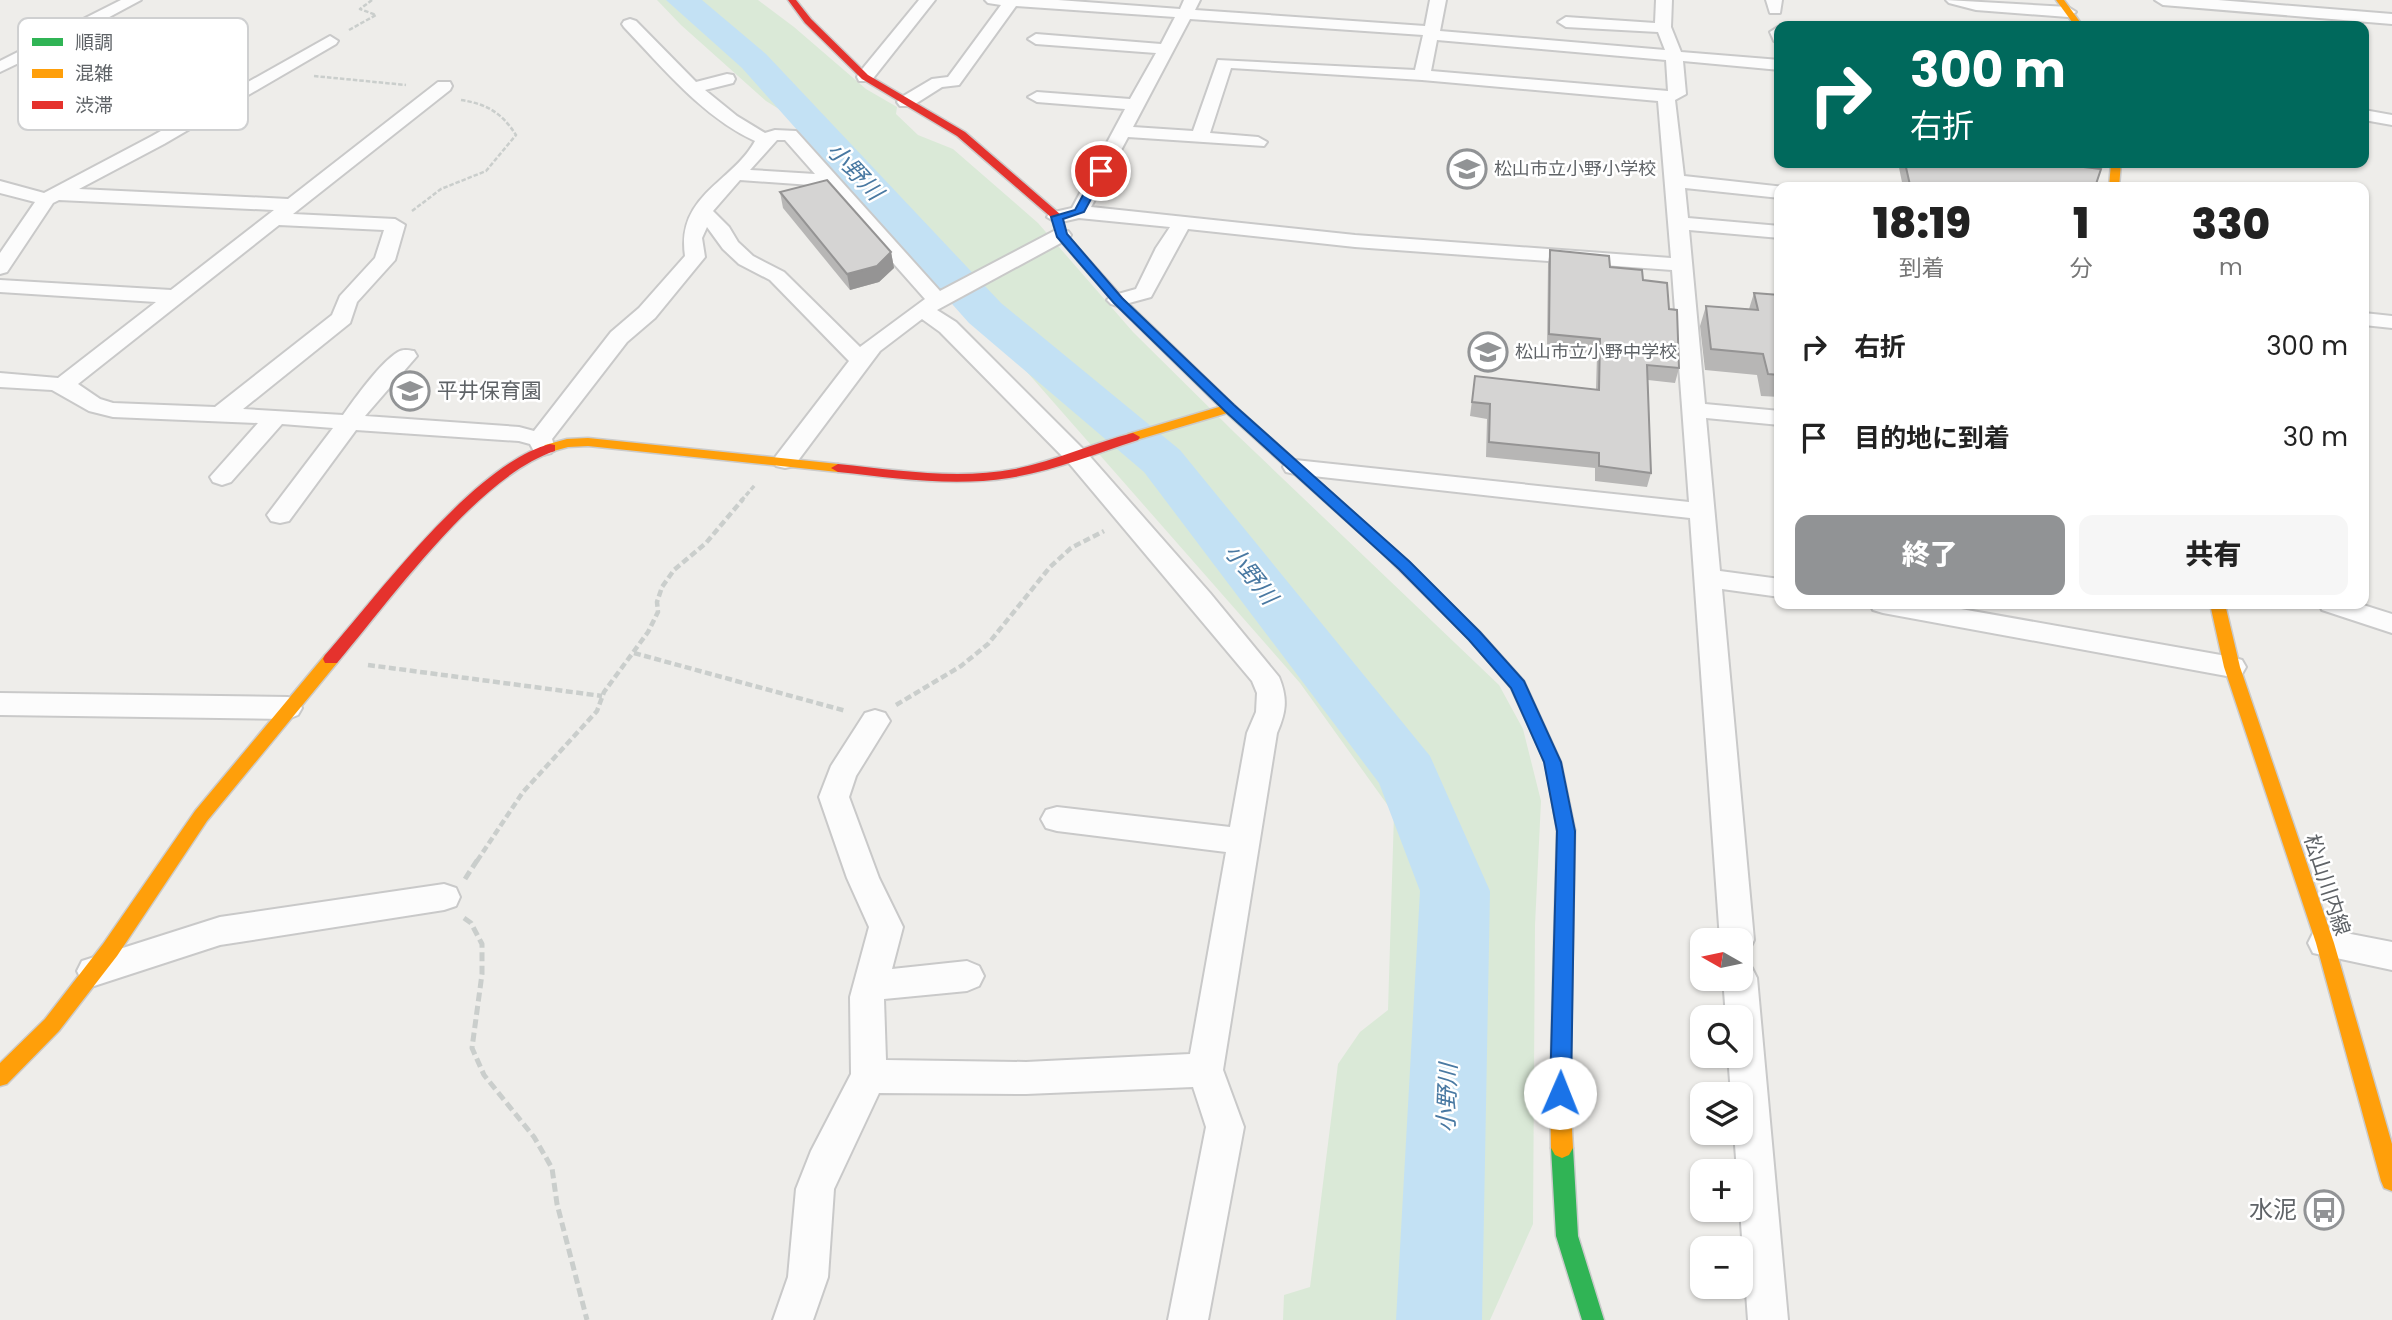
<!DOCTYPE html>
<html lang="ja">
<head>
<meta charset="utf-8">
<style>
	body { margin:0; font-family:Poppins,"Noto Sans JP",sans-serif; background:#f6f6f6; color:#222; height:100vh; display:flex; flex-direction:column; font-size:26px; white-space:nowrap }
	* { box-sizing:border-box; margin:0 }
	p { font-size:23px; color:#767676 }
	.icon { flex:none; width:38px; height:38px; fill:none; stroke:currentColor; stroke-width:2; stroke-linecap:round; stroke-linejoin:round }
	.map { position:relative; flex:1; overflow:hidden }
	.drawer { position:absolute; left:1774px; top:182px; width:595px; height:427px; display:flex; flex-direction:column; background:#fff; border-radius:14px; box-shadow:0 2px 5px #0004 }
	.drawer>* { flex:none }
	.banner { position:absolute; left:1774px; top:21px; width:595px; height:147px; border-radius:14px; box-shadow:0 2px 5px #0004; background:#00695c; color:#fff; overflow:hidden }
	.needle { width:46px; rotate:279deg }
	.controls { position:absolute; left:1690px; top:928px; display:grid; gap:14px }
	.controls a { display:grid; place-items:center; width:63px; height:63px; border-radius:14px; background:#fff; box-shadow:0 2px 5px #0004; font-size:35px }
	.pin { position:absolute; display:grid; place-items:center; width:60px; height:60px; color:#fff; margin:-30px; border:4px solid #fff; border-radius:50%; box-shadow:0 2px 7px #0007 }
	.me { position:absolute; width:77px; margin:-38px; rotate:1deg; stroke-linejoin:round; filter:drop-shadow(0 0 5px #0008) }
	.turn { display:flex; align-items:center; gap:24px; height:147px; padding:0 21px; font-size:32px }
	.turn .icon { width:91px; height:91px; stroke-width:2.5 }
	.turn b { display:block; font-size:49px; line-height:60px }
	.eta { display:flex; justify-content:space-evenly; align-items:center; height:119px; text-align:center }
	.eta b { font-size:42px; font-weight:800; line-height:49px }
	.action { display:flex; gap:14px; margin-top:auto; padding:14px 21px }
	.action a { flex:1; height:80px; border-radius:14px; background:#919395; color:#fff; font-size:28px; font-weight:800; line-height:80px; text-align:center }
	.action a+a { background:#f6f6f6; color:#222 }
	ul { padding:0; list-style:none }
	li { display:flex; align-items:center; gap:21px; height:91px; padding:0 21px }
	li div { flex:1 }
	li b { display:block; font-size:26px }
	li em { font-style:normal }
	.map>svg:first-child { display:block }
	.green { fill:#dae9d7 }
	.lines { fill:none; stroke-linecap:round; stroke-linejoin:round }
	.river { fill:#c3e1f4; fill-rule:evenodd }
	.street-casing { stroke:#c9c9c9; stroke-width:4 }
	.fast-casing { stroke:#cbcbcb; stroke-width:3 }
	.slow-casing { stroke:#cbcbcb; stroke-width:3 }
	.jam-casing { stroke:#cbcbcb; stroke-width:3 }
	.path-far3 { stroke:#cacecc; stroke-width:2.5; stroke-dasharray:4.5 2; stroke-linecap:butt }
	.path-far2 { stroke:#cacecc; stroke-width:3.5; stroke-dasharray:5 2.5; stroke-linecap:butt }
	.path-far1 { stroke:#cacecc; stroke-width:4.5; stroke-dasharray:7 3.5; stroke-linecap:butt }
	.path { stroke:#cacecc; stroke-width:5; stroke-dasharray:9 4.5; stroke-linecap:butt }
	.street { fill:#fcfcfc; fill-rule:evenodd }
	.fast { fill:#30b455; fill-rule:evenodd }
	.slow { fill:#ff9f0a; fill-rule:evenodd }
	.jam { fill:#e5322d; fill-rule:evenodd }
	.wall { fill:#b7b6b5 }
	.shaded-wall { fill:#959494 }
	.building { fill:#d5d4d3; stroke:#959494; stroke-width:2 }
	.route { fill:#1a73e8; stroke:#114b97; stroke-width:2 }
	.labels { text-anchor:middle; stroke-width:5; stroke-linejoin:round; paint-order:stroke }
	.far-poi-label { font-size:18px; fill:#5f6367; stroke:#fff; text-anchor:start }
	.poi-label { font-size:21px; fill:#5f6367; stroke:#fff; text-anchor:start }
	.street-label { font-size:21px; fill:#5f6367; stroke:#fff }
	.water-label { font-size:23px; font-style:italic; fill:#4979a2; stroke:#fff }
	.near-poi-label { font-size:24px; fill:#5f6367; stroke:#fff; text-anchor:end }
	.key { fill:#fff; stroke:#cfd0d1; stroke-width:2 }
	.key-label { font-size:19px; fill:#5f6367 }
</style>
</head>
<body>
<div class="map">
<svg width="2392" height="1320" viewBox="0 0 2392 1320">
	<rect width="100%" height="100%" fill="#eeedea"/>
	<path class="green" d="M657,0H758L794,27L866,89L897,107L896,114L918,135L953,149L1038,223L1133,332L1235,433L1499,685L1523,729L1541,801L1535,925L1533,1224L1490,1320H1283L1284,1295L1310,1287L1338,1064L1360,1032L1388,1010L1394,814L1300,683L962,298L876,209L803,124L766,101L681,25Z"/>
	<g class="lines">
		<path class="river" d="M666,0H702L766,54L1001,303L1180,450L1430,756L1490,891L1482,1320H1396L1420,891L1379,783L1144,472L969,323L742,68Z"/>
		<g class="street-casing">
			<g id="street">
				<path d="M121,0H141L87,29L117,38L119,41L117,44L111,46L75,36L0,72V61Z"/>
				<path d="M919,0H935L871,81H859L857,77L859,73Z"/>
				<path d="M985,0H1058L1180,9L1184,0H1200L1195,10L1425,26L1430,0H1446L1440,31L1665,50L1658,32L1566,27L1558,22L1566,17L1655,23L1656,0H1672L1671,27L1681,52L1780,60V70L1683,61L1686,94L1675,100L1684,176L1784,187H1780V198L1685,188L1688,218L1780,226V238L1689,230L1705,404L1780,411V425L1706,418L1720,571L1780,579V597L1722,589L1754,940L1749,950L1741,953V940H1720L1690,518L1295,474L1286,472L1283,467L1286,462L1295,460L1689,502L1672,270L1355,247L1188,229L1151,297L1118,306L1111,304L1107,300L1111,296L1136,289L1156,248L1170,227L1079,218L1057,223L1047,217L1050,213L1072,208L1125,109L1037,102L1028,97L1037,92L1130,99L1156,53L1036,44L1028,39L1036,34L1161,44L1175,17L1016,6L959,85L942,87L912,106H900L897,102L900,98L932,79L948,77L1001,5L988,3ZM1190,19L1423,35L1415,70L1218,60L1193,131L1133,127ZM1437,40L1666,60L1668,91L1431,71ZM1231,68L1422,80L1658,101L1671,258L1355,235L1091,207L1128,137L1264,146L1267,142L1258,137L1210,133Z"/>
				<path d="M1766,0H1782L1780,13H1770Z"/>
				<path d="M1946,0L2068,7L2076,12L2068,17L1976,10L1949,3Z"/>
				<path d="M2155,0H2218L2392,14V24L2163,5Z"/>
				<path d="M630,19L636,21L696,82L727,74L733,75L735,79L733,83L705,90L737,116L765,133L775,130L796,131L940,291L1054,231H1068L1071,235L1068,239L937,310L956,322L1086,452L1210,593L1279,677C1288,699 1286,712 1277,733L1223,1070L1244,1127L1208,1320H1168L1206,1127L1193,1087L1026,1094L879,1093L834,1189L828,1277L813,1320H773L788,1277L796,1189L811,1151L851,1074L850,997L869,927L847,878L819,797L831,766L865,713L875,710L885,713L890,721L856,776L849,797L879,878L903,927L892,969L967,961L979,966L984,976L979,986L967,991L884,999L886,1060L1026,1062L1190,1054L1226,852L1057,831L1046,828L1041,819L1046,810L1057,807L1230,827L1247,733L1256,712L1257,693L1252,681L1068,462L940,332L922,319L880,351L794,466L785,468L776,466L773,461L776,456L849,361L770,280L739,264L723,249L707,227L702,238L705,257L655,318L627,342L552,439L555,448L551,453L543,455L535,453L530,444L519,441L356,430L289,521L280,523L271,521L267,515L333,428L282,424L231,482L222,485L213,482L210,477L258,423L113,417L89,411L52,390L0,387V373L58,378L156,302L0,292V280L171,290L274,210L59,200L53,203L7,272L0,274V253L35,202L0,193V181L44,193L152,136L330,36L338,41L336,44L164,144L79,189L288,199L438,82H450L452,86L450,90L293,214L395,219L405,225L395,260L357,302L350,323L243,409L343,415C356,397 380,363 398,352C403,349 408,350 414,351L417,356L365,416L519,427L534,431L611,332L639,308L685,256C676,195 733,182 755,141C703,117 664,69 624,27L622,24L624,21ZM777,140H785L815,174L750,170ZM740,180L825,186L925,299L860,347L784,272L753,256L738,242L729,227L713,211ZM279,225L384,230L375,258L340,296L332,315L215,407L113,403L100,399L78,384Z"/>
				<path d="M1778,27L1780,28V43L1774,41L1770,32Z"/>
				<path d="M2364,110L2392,115V125L2364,120Z"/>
				<path d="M2364,313L2392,316V328L2364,325Z"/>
				<path d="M1870,604H1933L2232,657L2242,660L2246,667L2242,674L2232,677L1883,613L1873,610Z"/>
				<path d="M2319,604H2360L2392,614V633L2322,610Z"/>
				<path d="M0,693L288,697L298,701L302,708L298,715L288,719L0,715Z"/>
				<path d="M444,884L456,888L460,897L456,906L444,910L220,945L94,986L82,981L77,971L82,961L220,917Z"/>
				<path d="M2325,929L2392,942V970L2313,953L2308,943L2313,933Z"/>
				<path d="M1741,964L1752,968L1757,978L1788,1320H1748L1740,1209L1741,1171H1737L1734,1132H1741V1094H1731L1728,1055H1741V1017H1726L1723,978H1741Z"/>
			</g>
		</g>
		<g class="fast-casing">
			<g id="fast">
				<path d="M1121,299L1125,300L1234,405L1393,548L1395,551L1393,554H1383L1224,411L1117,306L1115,303Z"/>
				<path d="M1562,1138L1569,1141L1573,1148L1578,1236L1604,1320H1582L1556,1236L1551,1148L1555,1141Z"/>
			</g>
		</g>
		<g class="slow-casing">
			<g id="slow">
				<path d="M2056,0H2064L2083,26H2075Z"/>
				<path d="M2111,163H2121L2119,187H2109Z"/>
				<path d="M1229,404L1234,405V411L1133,441L1126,437L1128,434Z"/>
				<path d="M588,438L838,464L845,468L838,472L588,446L568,447L550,452L543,448L545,445L567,439Z"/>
				<path d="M2210,604H2225L2240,667L2334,943L2392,1144V1191L2384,1188L2381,1181L2316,943L2224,667Z"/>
				<path d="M331,653L339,659L337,663L207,821L117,956L59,1031L7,1084L0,1086V1063L45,1019L103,944L195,811L325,655Z"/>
				<path d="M1566,823L1572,825L1575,830L1570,1093L1573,1148L1569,1155L1562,1158L1555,1155L1551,1148L1550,1093L1557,830L1560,825Z"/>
			</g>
		</g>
		<g class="jam-casing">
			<g id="jam">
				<path d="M788,0H796L811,19L868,75L965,132L1061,215L1066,234L1125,300V306H1117L1057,237L1052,218L957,136L862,79L805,23Z"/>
				<path d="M1133,433L1140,437L1138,440C1095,454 1053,471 1009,478C952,487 895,478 838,472L831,468L838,464C896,470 957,480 1015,469C1055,461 1093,443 1133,433Z"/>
				<path d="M550,444L555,445V451C478,476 390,601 337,663H325L323,659L325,655C378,595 474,464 550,444Z"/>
				<path d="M1388,546L1393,548L1480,632L1524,681L1561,762L1575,830L1572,835L1566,837L1560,835L1557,830L1545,762L1511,688L1470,640L1383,554L1381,551Z"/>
			</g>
		</g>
		<g class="path-far3">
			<path d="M349,30L376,15L360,9L372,0"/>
			<path d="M147,52L239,67"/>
			<path d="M314,76L406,85"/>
			<path d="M412,211L441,189L486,171L516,135C502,113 487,104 461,100"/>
		</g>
		<path class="path-far2" d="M741,501L755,485"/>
		<g class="path-far1">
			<path d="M634,653L846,711"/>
			<path d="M368,665L602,696"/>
			<path d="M896,705L961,666L988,644L1050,567L1071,548L1104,531"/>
			<path d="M477,861L523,792L597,711L604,692L648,632L658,612L657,602L662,587L674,570L706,543L743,499"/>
		</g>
		<g class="path">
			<path d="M465,879L478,859"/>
			<path d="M464,918L471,923L482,944V974L472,1048L484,1075L534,1137L552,1168L557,1204L587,1320"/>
		</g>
		<use href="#street" class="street"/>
		<use href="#fast" class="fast"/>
		<use href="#slow" class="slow"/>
		<use href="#jam" class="jam"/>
	</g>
	<g class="wall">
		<path d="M1898,163H2049L2095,187H1903Z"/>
		<path d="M780,192L891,252L894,268L879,282L850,290L783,208Z"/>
		<path d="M1550,250L1610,267L1643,280L1669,309L1679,368L1675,383L1648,380L1651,473L1647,487L1595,481V468L1486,457L1487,419L1470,416L1475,376L1596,390L1597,354L1547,349L1548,264Z"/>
		<path d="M1754,293L1780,295V397L1761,396L1757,375L1705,370L1700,326L1706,306L1749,309Z"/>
	</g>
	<path class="shaded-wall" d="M891,252L894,268L879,282L850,290L847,274Z"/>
	<g class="building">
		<path d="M1905,163H2049L2101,169L2095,187H1980L1960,185L1959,187H1930L1910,185Z"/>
		<path d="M827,180L891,252L877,266L847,274L780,192Z"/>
		<path d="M1550,250L1609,256L1610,267L1642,270L1643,280L1667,283L1669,309L1677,310L1679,368L1647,365L1651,473L1599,466V453L1489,442L1490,404L1472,402L1475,376L1599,390L1600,339L1549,334Z"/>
		<path d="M1754,293L1780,295V375L1768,374L1763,354L1711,349L1706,306L1758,310Z"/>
	</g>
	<path class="route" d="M1097,169L1106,171L1084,212L1063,219L1067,234L1122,298L1234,405L1410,562L1480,632L1524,681L1561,762L1575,831L1571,1093L1568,1100L1560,1102L1553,1100L1550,1093L1557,831L1544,762L1511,688L1469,640L1399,569L1225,411L1114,303L1057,237L1051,217L1075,210Z"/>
	<defs>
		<g id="school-ring" transform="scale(2.0125)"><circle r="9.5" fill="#fff" stroke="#919395" stroke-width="1.5"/><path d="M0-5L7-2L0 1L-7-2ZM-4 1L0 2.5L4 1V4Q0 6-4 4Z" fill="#919395"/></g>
		<g id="bus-ring" transform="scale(2.0125)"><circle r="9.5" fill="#fff" stroke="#919395" stroke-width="1.5"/><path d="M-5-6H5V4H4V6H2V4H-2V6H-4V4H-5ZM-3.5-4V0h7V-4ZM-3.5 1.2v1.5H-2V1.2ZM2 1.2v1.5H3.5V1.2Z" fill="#919395"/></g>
	</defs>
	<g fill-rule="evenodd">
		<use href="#school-ring" x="1467" y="169"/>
		<use href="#school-ring" x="1488" y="352"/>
		<use href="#school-ring" x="410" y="391"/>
		<use href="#bus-ring" x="2324" y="1210"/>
	</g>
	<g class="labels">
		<g class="far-poi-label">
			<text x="1494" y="175">松山市立小野小学校</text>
			<text x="1515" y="358">松山市立小野中学校</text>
		</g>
		<g class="poi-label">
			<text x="437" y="398">平井保育園</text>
		</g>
		<g class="street-label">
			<text transform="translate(2327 885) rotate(72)" y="7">松山川内線</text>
		</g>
		<g class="water-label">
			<text transform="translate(855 171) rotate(47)" y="8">小野川</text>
			<text transform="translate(1251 574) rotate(52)" y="8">小野川</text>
			<text transform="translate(1447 1098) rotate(-88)" y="8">小野川</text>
		</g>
		<g class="near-poi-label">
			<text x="2297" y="1218">水泥</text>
		</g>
	</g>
	<rect x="18" y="18" width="230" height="112" rx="10" class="key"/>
	<rect x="32" y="38" width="31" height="8" fill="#30b455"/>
	<rect x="32" y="69" width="31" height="9" fill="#ff9f0a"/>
	<rect x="32" y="101" width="31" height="8" fill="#e5322d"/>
	<g class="key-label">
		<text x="75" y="49">順調</text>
		<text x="75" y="80">混雑</text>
		<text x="75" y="112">渋滞</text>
	</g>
</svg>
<div class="controls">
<a><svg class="needle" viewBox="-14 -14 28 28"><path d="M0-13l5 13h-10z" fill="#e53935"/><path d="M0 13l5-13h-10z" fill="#767676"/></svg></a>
<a><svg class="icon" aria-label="search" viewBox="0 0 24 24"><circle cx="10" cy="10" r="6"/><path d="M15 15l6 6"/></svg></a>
<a><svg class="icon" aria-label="layers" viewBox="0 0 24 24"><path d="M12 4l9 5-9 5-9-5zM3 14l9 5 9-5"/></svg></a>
<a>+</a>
<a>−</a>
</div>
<div class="pin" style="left:1101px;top:171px;background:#d93025"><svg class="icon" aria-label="arrive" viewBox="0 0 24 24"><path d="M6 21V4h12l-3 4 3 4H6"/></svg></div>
<svg class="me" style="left:1560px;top:1093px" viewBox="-20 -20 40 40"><circle r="19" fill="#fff"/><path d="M0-13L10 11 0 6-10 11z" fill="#1a73e8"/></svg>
<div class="banner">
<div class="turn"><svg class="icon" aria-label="right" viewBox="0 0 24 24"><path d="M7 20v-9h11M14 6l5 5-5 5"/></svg><div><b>300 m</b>右折</div></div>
</div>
<section class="drawer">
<div class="eta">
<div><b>18:19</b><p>到着</p></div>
<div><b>1</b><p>分</p></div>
<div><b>330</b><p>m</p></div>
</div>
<ul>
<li><svg class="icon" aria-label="right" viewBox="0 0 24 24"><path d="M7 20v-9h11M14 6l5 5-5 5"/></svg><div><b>右折</b></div><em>300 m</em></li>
<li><svg class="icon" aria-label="arrive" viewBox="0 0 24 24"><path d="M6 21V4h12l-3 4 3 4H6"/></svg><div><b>目的地に到着</b></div><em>30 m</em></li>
</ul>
<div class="action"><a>終了</a><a>共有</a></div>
</section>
</div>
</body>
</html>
